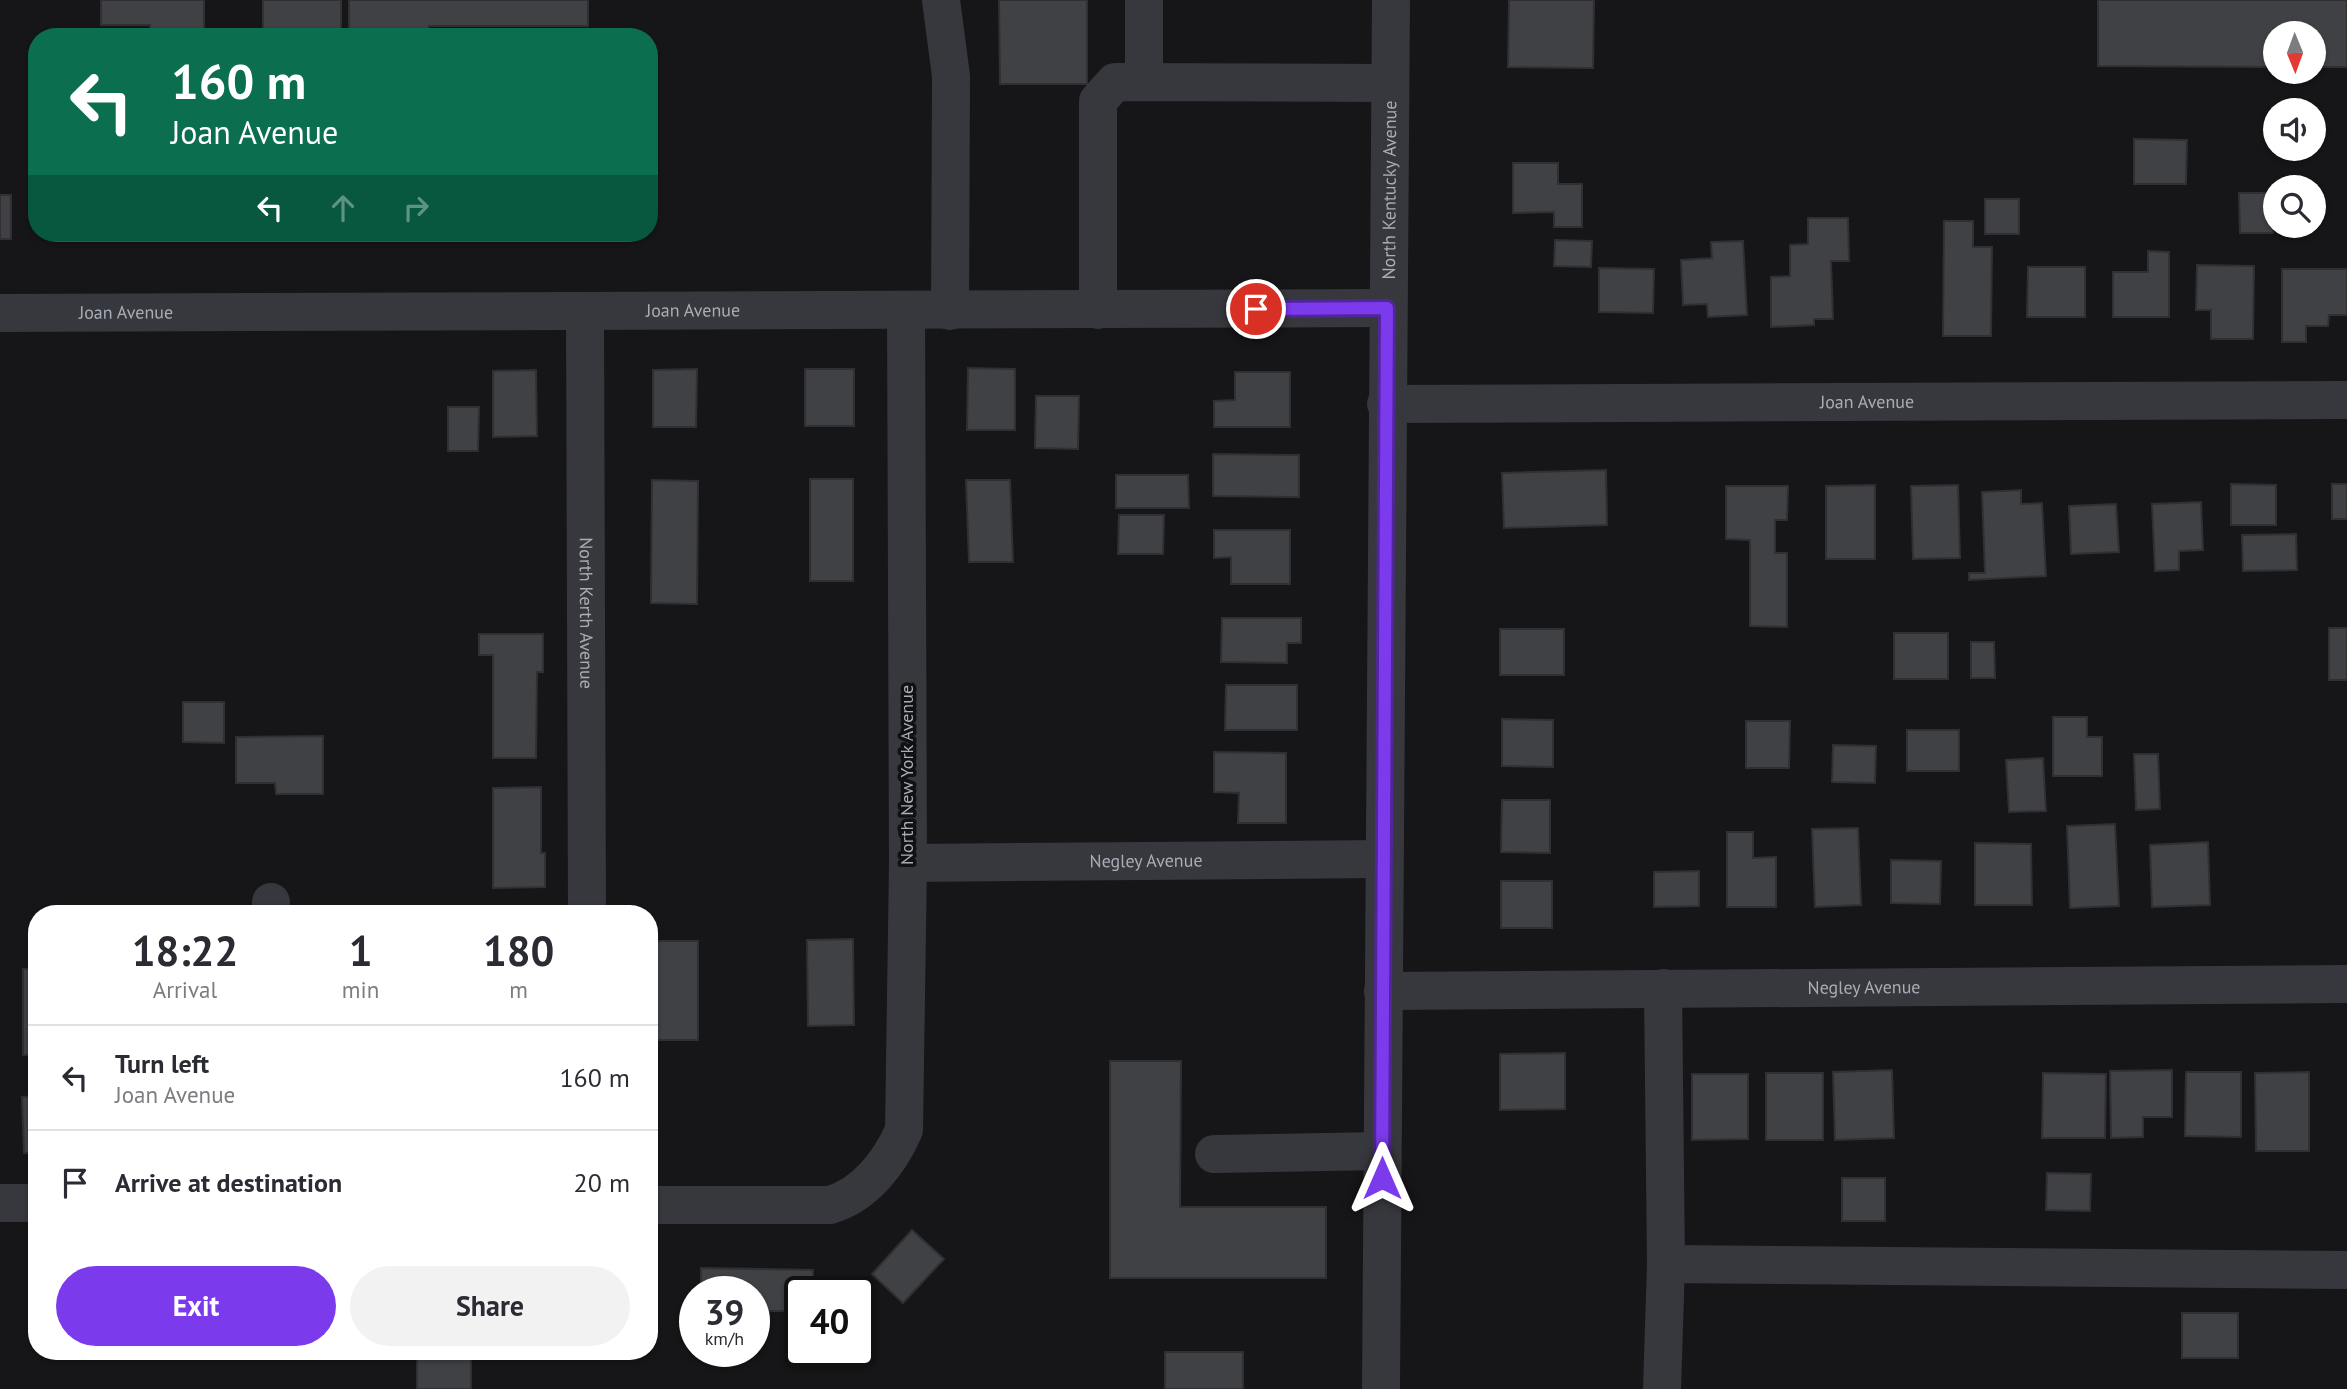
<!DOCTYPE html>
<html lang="en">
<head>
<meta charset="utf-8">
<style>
	body { margin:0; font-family:"PT Sans",sans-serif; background:#f2f2f3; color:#2b2b33; height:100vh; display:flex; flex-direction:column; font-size:26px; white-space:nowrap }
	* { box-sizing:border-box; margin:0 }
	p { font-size:23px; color:#7c7c81 }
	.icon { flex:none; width:38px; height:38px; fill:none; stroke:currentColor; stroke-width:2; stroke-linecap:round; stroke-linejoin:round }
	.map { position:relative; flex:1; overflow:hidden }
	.details { position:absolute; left:28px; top:905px; width:630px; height:455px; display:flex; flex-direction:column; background:#fff; border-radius:28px; box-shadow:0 2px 5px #0004 }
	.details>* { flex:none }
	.banner { position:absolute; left:28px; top:28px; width:630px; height:214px; border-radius:28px; box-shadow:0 2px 5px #0004; background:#0b6e4f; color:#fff; overflow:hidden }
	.needle { width:46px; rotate:179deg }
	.tools { position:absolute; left:2263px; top:21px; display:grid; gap:14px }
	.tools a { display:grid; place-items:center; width:63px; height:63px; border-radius:50%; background:#fff; box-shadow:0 2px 5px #0004; font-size:35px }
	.speed { position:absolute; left:679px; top:1276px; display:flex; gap:14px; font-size:35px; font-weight:700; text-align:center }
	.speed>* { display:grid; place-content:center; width:91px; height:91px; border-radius:50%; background:#fff; box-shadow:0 2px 5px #0004; line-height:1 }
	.speed small { font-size:18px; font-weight:400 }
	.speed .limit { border:4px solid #111; border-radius:10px; background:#fff; color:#111 }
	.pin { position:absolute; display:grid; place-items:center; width:60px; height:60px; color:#fff; margin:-30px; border:4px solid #fff; border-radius:50%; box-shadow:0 2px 7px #0007 }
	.me { position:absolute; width:77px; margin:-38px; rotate:0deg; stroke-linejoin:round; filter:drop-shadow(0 0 5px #0008) }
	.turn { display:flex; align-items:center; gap:24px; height:147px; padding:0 28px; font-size:32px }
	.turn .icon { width:91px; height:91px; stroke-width:2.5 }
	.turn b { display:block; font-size:49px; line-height:60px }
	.lanes { display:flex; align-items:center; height:66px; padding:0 28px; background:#0003; justify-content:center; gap:35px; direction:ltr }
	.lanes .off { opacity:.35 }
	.eta { display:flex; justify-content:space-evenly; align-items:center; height:119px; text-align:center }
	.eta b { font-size:42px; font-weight:700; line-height:49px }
	.cta { display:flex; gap:14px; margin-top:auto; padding:14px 28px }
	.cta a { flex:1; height:80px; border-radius:42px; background:#7c3aed; color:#fff; font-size:28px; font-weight:700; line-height:80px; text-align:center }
	.cta a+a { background:#f2f2f3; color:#2b2b33 }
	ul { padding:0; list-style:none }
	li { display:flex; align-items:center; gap:21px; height:105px; padding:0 28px; border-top:2px solid #e1e1e2 }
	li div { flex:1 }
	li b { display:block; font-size:26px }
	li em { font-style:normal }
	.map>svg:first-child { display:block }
	.building { fill:#404145; stroke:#303034; stroke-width:2 }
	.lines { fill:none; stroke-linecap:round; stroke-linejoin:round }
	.minor { stroke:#37383d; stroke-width:38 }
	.route-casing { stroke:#51269a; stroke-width:18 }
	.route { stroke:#7c3aed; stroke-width:12 }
	.labels { text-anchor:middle; stroke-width:7; stroke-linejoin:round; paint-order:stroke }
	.street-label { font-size:18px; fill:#a8adb8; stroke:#111113 }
</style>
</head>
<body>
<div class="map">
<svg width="2347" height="1389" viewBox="0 0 2347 1389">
	<rect width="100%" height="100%" fill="#161618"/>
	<g class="building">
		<path d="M101,0H204V37H150V25H101Z"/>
		<rect x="263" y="0" width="78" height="37"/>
		<path d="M349,0H588V26H429V37H349Z"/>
		<path d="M999,0H1087V84H1000Z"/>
		<path d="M1509,0H1594L1593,68L1508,67Z"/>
		<path d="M2098,0H2347V67H2314V33H2275V67L2098,66Z"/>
		<path d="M2134,139L2187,140L2186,184H2134Z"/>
		<path d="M1513,163H1558V184H1582V227H1554V212L1513,213Z"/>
		<path d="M2239,193H2274L2273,233H2240Z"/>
		<rect x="0" y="195" width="11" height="44"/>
		<rect x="1985" y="199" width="34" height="35"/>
		<path d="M1808,218H1848L1849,261H1831L1833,319H1814V325L1771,327V277L1790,276V245L1808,244Z"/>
		<path d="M1944,221H1973V247H1992L1991,336H1943Z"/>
		<path d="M1555,240L1592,241L1591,267L1554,266Z"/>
		<path d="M1743,241L1747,315L1708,317L1707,304L1683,305L1681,260L1712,258L1711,242Z"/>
		<path d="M2148,251L2169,252V317H2113V272H2148Z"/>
		<path d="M2197,265L2254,266L2253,339H2211V310H2196Z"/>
		<path d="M2028,267H2085V317H2027Z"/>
		<path d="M1599,268L1654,269L1653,313L1599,312Z"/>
		<path d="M2282,269H2347V315H2329L2328,326H2306V342H2282Z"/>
		<path d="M968,368L1015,369V430H967Z"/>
		<path d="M697,369L696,427H653V370Z"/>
		<rect x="805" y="369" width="49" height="57"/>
		<path d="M536,370L537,436L493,437V371Z"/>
		<path d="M1235,372H1290V427H1214V401L1235,400Z"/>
		<path d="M1036,396H1079L1078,449L1035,448Z"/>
		<path d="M448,407H479L478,451H448Z"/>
		<path d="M1213,454L1299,455V497L1213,496Z"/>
		<path d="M1606,470L1607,525L1504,528L1502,473Z"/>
		<path d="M1116,475H1188L1189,508H1116Z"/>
		<rect x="810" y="479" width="43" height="102"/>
		<path d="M652,480L698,481L697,604L651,603Z"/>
		<path d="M966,480H1010L1013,562H969Z"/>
		<path d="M2231,484L2276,485V525H2231Z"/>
		<rect x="2332" y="484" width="15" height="35"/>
		<path d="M1875,485V559H1826V486Z"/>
		<path d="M1958,485L1960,558L1913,559L1911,486Z"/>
		<path d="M1726,486H1788L1787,520H1775V553H1787V627L1750,626V540L1726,539Z"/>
		<path d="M2021,490V504L2042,503L2046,576L1969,580V573H1985L1982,492Z"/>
		<path d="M2201,502L2203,550L2179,551V570L2155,571L2152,504Z"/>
		<path d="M2116,504L2119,552L2071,554L2069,506Z"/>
		<path d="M1119,515H1164L1163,554H1118Z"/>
		<path d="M1214,530H1290V584H1231V557L1214,558Z"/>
		<path d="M2296,534L2297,570L2243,571L2242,535Z"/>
		<path d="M1222,618H1301V643H1287V663L1221,662Z"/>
		<rect x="2329" y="628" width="18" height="52"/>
		<rect x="1500" y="629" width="64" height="46"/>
		<rect x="1894" y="633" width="54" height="46"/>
		<path d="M479,634H543V672H537L536,758H493V655H479Z"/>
		<path d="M1971,642H1994L1995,678H1971Z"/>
		<path d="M1226,685H1297V730H1225Z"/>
		<path d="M183,702H224V743L183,742Z"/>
		<path d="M2053,717H2087V737H2102V776H2053Z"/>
		<path d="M1502,719L1553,720V767L1502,766Z"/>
		<path d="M1746,721H1790L1789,768H1746Z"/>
		<rect x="1907" y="730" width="52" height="41"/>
		<path d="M323,736V794H276L275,783H236V737Z"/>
		<path d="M1833,745L1876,746L1875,783L1832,782Z"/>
		<path d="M1214,752L1286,753V823H1238L1239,793L1214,792Z"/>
		<path d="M2134,754H2158L2160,809L2136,810Z"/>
		<path d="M2043,758L2046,811L2009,812L2006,760Z"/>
		<path d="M541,787V853H545V887L493,888V788Z"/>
		<path d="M1502,800H1550V853L1501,852Z"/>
		<path d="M2115,824L2119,906L2070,908L2067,826Z"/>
		<path d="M1858,828L1861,905L1815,907L1812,829Z"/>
		<path d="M1727,832H1753V858L1776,857V907H1727Z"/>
		<path d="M2208,842L2210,905L2152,907L2150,845Z"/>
		<path d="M1975,843L2031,844L2032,905H1975Z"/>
		<path d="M1891,860L1941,861L1940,904L1891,903Z"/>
		<path d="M1699,871V906L1654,907V872Z"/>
		<rect x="1501" y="881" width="51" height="47"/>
		<path d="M853,939L854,1025L808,1026L807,940Z"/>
		<rect x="654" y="941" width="44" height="99"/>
		<rect x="23" y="969" width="14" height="86"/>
		<path d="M1565,1053V1109L1500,1110V1054Z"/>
		<path d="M1110,1061H1181L1180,1207H1326V1278H1110Z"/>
		<path d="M1892,1070L1894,1138L1835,1140L1833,1072Z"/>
		<path d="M2172,1070V1117H2143V1137L2111,1138L2110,1071Z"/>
		<path d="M2186,1072H2241V1137L2185,1136Z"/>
		<path d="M2309,1072V1151H2256L2255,1073Z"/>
		<rect x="1766" y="1073" width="57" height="67"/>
		<path d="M2043,1073L2106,1074L2105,1138H2042Z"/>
		<path d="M1692,1074H1748V1139L1692,1140Z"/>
		<path d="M37,1096V1153H24L22,1097Z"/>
		<path d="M2047,1173L2091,1174L2090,1211L2046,1210Z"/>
		<rect x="1842" y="1178" width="43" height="43"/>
		<path d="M912,1230L944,1259L903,1303L872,1274Z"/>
		<path d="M701,1268L813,1270V1292H800V1311H754V1292H701Z"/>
		<rect x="2182" y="1313" width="56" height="45"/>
		<rect x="417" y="1351" width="54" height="38"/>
		<rect x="1165" y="1352" width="78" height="37"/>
	</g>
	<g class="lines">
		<g class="minor">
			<path d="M941,0L951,76L950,311"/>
			<path d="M1144,0V82"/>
			<path d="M1098,310V101L1115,82L1390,83"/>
			<path id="s1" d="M585,312L587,914"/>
			<path id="s2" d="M0,313L1387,308"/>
			<path id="s3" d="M1386,404L2347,400"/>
			<path id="s4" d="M908,863L1384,859"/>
			<path d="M271,902V914"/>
			<path d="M1663,988L1666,1264L2347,1270"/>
			<path id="s5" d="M1383,991L2347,984"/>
			<path d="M1214,1154L1382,1151"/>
			<path d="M0,1203H37"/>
			<path d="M649,1205H830C865,1195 890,1162 904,1130L908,863L906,311"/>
			<path id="s6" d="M1381,1389L1391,0"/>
			<path d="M1662,1389L1666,1264"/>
		</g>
	</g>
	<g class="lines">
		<g class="route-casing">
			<path id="route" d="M1256,309L1387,308L1382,1178"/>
		</g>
		<use href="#route" class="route"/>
	</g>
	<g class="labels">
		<g class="street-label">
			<text dy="6" stroke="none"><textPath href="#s6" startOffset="1199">North Kentucky Avenue</textPath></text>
			<text dy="6" stroke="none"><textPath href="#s2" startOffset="693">Joan Avenue</textPath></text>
			<text dy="6" stroke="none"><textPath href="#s2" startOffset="126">Joan Avenue</textPath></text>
			<text dy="6" stroke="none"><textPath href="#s3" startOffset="481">Joan Avenue</textPath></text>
			<text dy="6" stroke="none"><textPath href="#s1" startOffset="301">North Kerth Avenue</textPath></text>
			<text transform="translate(907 775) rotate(-90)" y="6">North New York Avenue</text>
			<text dy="6" stroke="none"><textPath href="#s4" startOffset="238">Negley Avenue</textPath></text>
			<text dy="6" stroke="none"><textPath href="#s5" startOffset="481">Negley Avenue</textPath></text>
		</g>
	</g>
</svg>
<div class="tools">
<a><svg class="needle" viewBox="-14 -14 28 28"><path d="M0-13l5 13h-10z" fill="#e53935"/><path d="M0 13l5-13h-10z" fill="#7c7c81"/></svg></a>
<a><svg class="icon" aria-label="sound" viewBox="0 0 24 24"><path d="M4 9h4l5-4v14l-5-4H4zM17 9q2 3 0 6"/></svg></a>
<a><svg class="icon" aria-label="search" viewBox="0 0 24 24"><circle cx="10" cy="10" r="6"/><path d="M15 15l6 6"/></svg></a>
</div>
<div class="speed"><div>39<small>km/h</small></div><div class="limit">40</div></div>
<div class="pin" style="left:1256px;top:309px;background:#d93025"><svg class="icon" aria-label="arrive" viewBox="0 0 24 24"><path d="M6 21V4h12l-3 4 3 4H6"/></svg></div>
<svg class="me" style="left:1382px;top:1178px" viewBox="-20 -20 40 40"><path d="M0-17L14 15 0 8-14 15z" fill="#7c3aed" stroke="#fff" stroke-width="4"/></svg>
<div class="banner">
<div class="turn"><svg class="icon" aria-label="left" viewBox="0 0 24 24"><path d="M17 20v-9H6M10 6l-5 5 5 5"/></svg><div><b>160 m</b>Joan Avenue</div></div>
<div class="lanes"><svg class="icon" aria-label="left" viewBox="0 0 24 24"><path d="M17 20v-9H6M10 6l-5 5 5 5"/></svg><svg class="icon off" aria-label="ahead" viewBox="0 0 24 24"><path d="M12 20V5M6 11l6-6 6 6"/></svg><svg class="icon off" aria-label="right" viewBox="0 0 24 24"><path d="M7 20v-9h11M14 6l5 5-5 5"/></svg></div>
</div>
<section class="details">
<div class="eta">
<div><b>18:22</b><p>Arrival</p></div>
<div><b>1</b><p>min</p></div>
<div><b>180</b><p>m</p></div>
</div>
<ul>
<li><svg class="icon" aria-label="left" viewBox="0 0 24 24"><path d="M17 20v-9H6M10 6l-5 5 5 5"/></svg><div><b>Turn left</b><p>Joan Avenue</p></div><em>160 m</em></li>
<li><svg class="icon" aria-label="arrive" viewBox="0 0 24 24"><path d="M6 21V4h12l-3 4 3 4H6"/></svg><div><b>Arrive at destination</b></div><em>20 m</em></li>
</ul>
<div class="cta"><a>Exit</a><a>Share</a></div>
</section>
</div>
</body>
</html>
